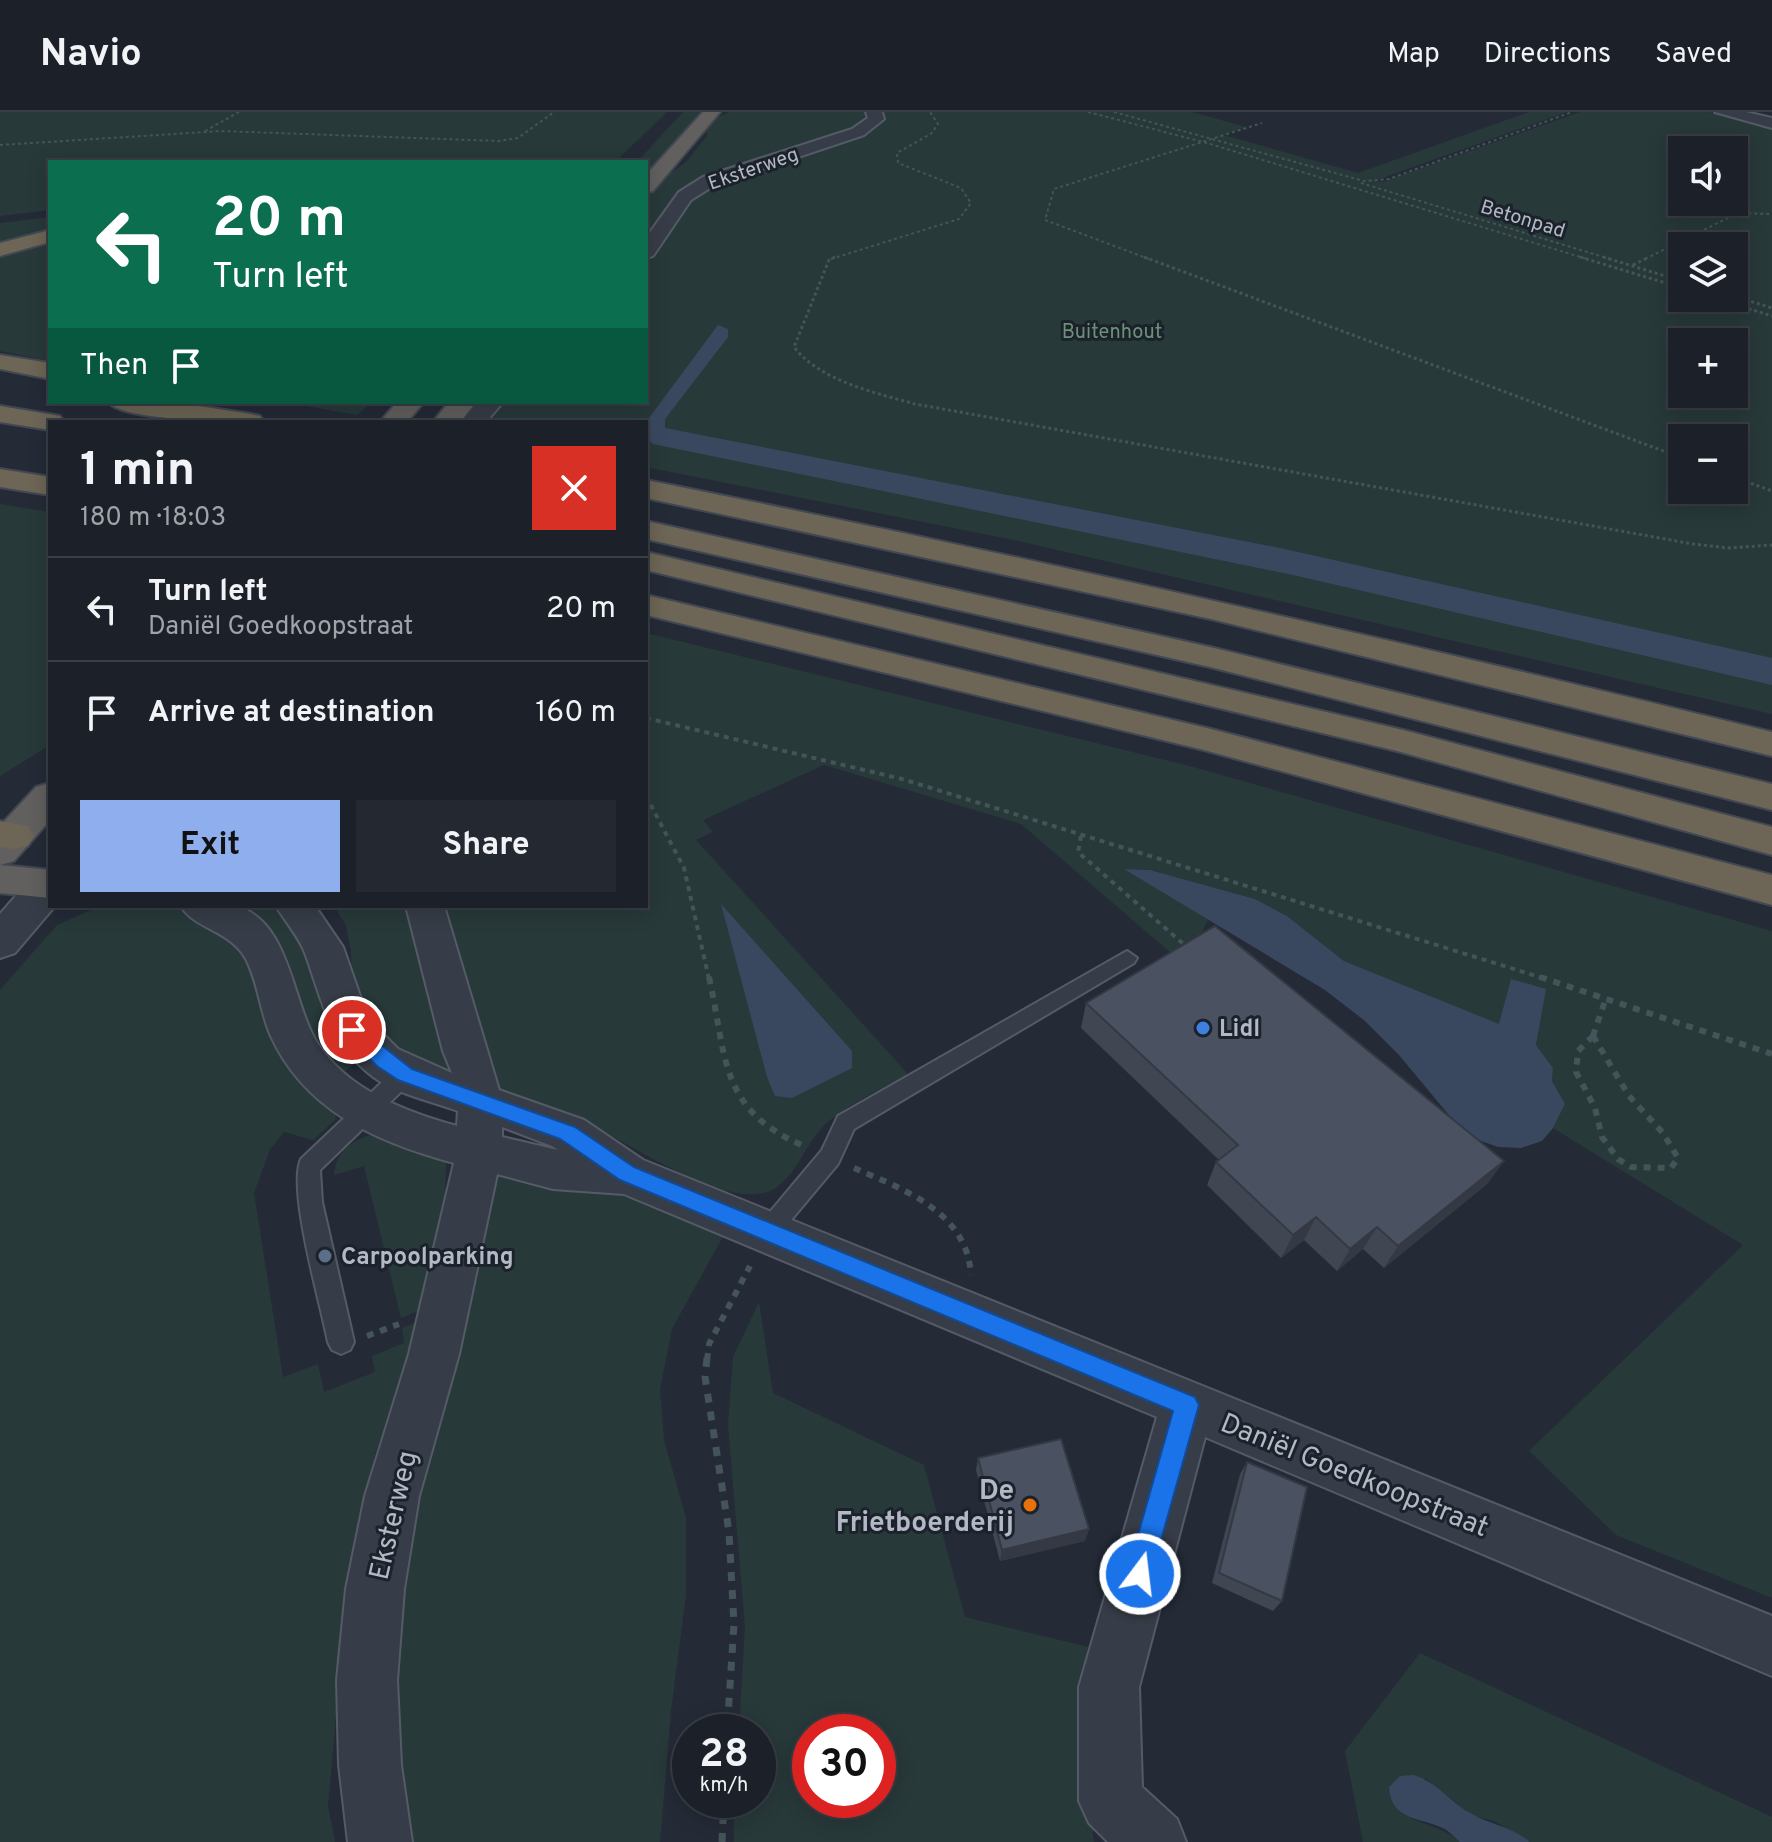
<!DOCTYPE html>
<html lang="en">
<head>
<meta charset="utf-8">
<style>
	body { margin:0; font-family:Overpass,sans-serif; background:#242831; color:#f1f3f6; height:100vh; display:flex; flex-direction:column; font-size:30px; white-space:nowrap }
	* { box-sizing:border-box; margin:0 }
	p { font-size:26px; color:#a0a3a8 }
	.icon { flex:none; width:44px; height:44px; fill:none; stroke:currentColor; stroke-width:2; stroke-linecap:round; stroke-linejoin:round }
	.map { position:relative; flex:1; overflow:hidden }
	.panel { position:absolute; left:48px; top:308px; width:600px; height:488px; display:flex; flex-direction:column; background:#1b2029; border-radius:0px; box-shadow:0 4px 20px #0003,0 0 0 2px #393e46 }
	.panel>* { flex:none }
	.top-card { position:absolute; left:48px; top:48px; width:600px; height:244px; border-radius:0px; box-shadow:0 4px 20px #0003,0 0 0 2px #393e46; background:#0b6e4f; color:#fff; overflow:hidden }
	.controls { position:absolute; left:1668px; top:24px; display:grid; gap:16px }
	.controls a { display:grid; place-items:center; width:80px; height:80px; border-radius:0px; background:#1b2029; box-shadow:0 4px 20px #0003,0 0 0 2px #393e46; font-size:40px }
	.speed { position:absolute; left:672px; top:1602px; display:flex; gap:16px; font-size:40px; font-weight:700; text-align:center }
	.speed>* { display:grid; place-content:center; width:104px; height:104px; border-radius:50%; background:#1b2029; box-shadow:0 4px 20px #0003,0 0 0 2px #393e46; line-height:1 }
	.speed small { font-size:20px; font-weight:400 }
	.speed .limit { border:12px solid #d22; background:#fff; color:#111 }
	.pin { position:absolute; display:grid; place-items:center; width:68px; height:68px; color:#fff; margin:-34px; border:4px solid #fff; border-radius:50%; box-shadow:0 2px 8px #0007 }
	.me { position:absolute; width:88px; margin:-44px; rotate:15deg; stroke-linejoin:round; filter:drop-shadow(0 0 6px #0008) }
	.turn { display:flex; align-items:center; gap:28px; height:168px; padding:0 32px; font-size:36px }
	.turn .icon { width:104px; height:104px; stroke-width:2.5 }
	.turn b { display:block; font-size:56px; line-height:68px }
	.then { display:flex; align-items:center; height:76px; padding:0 32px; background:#0003; gap:16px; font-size:30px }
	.round { display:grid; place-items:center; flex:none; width:84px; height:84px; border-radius:0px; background:#242831 }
	.overview { display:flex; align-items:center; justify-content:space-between; height:136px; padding:0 32px }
	h1 { font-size:48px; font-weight:700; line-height:60px }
	.button { display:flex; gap:16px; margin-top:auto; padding:16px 32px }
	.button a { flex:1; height:92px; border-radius:0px; background:#8eaeed; color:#111; font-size:32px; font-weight:700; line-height:92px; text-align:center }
	.button a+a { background:#242831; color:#f1f3f6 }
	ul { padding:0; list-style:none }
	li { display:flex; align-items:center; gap:24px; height:104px; padding:0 32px; border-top:2px solid #393e46 }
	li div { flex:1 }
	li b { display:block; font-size:30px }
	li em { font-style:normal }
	header { display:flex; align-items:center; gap:48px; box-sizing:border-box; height:112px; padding:0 40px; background:#1b2029; border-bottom:2px solid #393e46 }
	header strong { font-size:38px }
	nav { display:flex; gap:44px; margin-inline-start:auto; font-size:28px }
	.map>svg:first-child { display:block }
	.green { fill:#28393a; fill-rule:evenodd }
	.water { fill:#3a485f }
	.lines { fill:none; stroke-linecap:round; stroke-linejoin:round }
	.service-casing { stroke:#555b66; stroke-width:4 }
	.minor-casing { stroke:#555b66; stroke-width:4 }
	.tertiary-casing { stroke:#555b66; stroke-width:4 }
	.trunk-casing { stroke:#424853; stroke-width:4 }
	.motorway-casing { stroke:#424853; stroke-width:4 }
	.path-far4 { stroke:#455458; stroke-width:2; stroke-dasharray:3 3; stroke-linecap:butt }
	.path-far3 { stroke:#455458; stroke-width:3; stroke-dasharray:3 3; stroke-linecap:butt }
	.path-far2 { stroke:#455458; stroke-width:4; stroke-dasharray:5 5; stroke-linecap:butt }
	.path-far1 { stroke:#455458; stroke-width:6; stroke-dasharray:7 7; stroke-linecap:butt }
	.path { stroke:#455458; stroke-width:7; stroke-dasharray:9 9; stroke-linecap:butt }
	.service { fill:#373d48; fill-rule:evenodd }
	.minor { fill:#373d48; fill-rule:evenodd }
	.tertiary { fill:#373d48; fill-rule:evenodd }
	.trunk { fill:#61605e; fill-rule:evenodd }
	.motorway { fill:#6d6555; fill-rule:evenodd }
	.wall { fill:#404753 }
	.shaded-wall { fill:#343944 }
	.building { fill:#4a5261; stroke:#343944; stroke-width:2 }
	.route { fill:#1a73e8; stroke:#114b97; stroke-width:2 }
	.shop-dot { fill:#3f7fe0; stroke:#1c222c; stroke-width:3 }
	.service-dot { fill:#5c6f8a; stroke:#1c222c; stroke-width:3 }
	.food-dot { fill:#e8710a; stroke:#1c222c; stroke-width:3 }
	.labels { text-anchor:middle; stroke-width:6; stroke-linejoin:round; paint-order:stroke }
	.far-street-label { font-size:20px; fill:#b2b8c4; stroke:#1c222c }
	.far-park-label { font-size:20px; fill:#6c9276; stroke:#1c222c }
	.poi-label { font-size:24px; font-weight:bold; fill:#b2b8c4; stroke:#1c222c; text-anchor:start }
	.near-street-label { font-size:28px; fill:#b2b8c4; stroke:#1c222c }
	.near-poi-label { font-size:28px; font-weight:bold; fill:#b2b8c4; stroke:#1c222c; text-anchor:end }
</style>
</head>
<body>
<header>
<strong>Navio</strong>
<nav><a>Map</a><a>Directions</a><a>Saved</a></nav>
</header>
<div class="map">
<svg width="1772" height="1730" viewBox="0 0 1772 1730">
	<rect width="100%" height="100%" fill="#242b37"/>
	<g class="green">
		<path d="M0,0H667L615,50H50V98L0,104Z"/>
		<path d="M683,0H701L646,65V50H637Z"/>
		<path d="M730,0H869L864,14L711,67L646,131V87L666,64L685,51L707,24V15L715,6Z"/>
		<path d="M879,0H1192L1246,15L1224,23L1358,61L1529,0H1567L1377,68L1382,70L1580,0H1709L1772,14V602L1009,427L646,355V310H482L500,290H646V155L683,97L706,75L872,18L882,9ZM1682,38H1734V90H1682ZM1682,134H1734V186H1682ZM1682,230H1734V282H1682ZM1682,326H1734V378H1682Z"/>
		<path d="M50,105V119L0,131V111Z"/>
		<path d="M50,127V249L0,239V144Z"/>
		<path d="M284,290H372L357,303Z"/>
		<path d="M0,392L50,400V633L0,664Z"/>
		<path d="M646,521L1186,653L1772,819V1486L1616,1423L1529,1339L1743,1133L1553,1016L1565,992L1552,969L1553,956L1536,933L1545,877L1500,913L1344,849L1287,804L1255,787L1150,758L1124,757L1166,779L1208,808L1201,823L1171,841L1021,712L824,653L703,708L713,720L696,728L908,962C882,977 852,990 829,1009C807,1027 800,1058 777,1075C733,1106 630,1029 587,1012C555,999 522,989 490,977L441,794H646Z"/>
		<path d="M100,794L182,798L232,821L336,1000L335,1008L313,1028L284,1020L270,1037L254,1081L283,1265L318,1252L324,1280L375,1260L372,1244L404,1231L402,1216L420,1209L376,1340L347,1482L328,1694L335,1730H0V878L57,813Z"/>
		<path d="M230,794H280L296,808L362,946L339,964L299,903L285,843L268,821Z"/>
		<path d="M334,794H409L449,941V962L389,940L352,883L351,839L346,813Z"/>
		<path d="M378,1021L446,1043L445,1103L423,1197L401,1206L364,1054L334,1063C335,1039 356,1025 378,1021Z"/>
		<path d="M492,1051L624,1084L726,1119L672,1217L660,1277L664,1328L686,1406V1482L671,1599L660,1730H405C399,1664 391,1596 396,1529C406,1370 456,1206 492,1051Z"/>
		<path d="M759,1190L773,1281L924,1353L965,1505L1088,1535L1080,1610L1094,1730H734V1688H758V1620H739L745,1514L728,1313L733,1245ZM810,1620H878V1688H810Z"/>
		<path d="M1420,1541L1772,1705V1730H1530L1494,1709L1473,1704L1425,1666L1400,1700C1420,1713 1442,1714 1460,1730H1363L1345,1639Z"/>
	</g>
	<g class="water">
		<path d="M718,213L728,217V225L665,307V316L1280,436L1772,546V573L1293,463L653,332L646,327V310Z"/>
		<path d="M1124,757L1150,758L1255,787L1287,804L1344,849L1499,912L1511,867L1546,877L1536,933L1553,956L1552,969L1565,992L1553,1016L1542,1029L1521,1036L1498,1035L1473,1026L1463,1020L1399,943L1365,909L1325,878Z"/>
		<path d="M721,792L852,939V956L792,986L775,984L767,965Z"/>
		<path d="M1413,1663C1439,1670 1450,1691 1472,1702C1491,1713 1513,1715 1530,1730H1460C1455,1726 1450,1720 1445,1717C1422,1705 1391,1710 1389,1675L1400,1664Z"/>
	</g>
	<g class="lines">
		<g class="service-casing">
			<g id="service">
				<path d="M1127,839L1137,846L1134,851L854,1017L838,1052L776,1126L768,1130L760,1126L756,1119L760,1112L822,1038L838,1004Z"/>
				<path d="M405,953L413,956L416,962L413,968L320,1058L322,1090L354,1230L350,1238L341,1242L332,1238L328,1230C321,1193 287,1077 301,1047L397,956Z"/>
			</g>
		</g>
		<g class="minor-casing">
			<g id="minor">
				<path d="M866,0H882L884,7L864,23L715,73L691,88L653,144L646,146V126L679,80L703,65L852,17L868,6Z"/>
				<path d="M478,290H503L486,310H461Z"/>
				<path d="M181,794C198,794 220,790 236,794C291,809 292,893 318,932C348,978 406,1000 457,1014L458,999C428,988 391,981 367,960C328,927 322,887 305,841C299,825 285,809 276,794H315L343,835L368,907L398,937L452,961L443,939L406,794H444L499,978L584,1008L643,1048L1772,1504V1564L1205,1325L1139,1575L1142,1675L1177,1707L1186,1730H1108L1089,1711L1079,1689V1575L1157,1305L624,1082L553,1077L497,1062L459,1242L419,1384L404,1477L397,1568L401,1653L412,1730H348L339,1653L337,1568L346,1477L365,1384L409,1242L454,1051C377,1030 304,999 270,922C260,898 258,870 246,847C230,818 194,817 181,794ZM502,1015L552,1034L558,1038L502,1025Z"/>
			</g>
		</g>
		<g class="tertiary-casing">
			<g id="tertiary">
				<path d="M1715,0H1746L1772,6V16Z"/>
				<path d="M50,758V794H55L15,841L0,846V802L35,762Z"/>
			</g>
		</g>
		<g class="trunk-casing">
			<g id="trunk">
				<path d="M703,0H720L653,79L646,81V63Z"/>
				<path d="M397,290H424L407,310H380Z"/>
				<path d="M449,290H476L460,310H433Z"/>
				<path d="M50,671V708L14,749L0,753L50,758V786L0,781V714L36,675Z"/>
			</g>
		</g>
		<g class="motorway-casing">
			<g id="motorway">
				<path d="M50,118V130L0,144V131Z"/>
				<path d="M0,243L50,251V267L0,257Z"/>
				<path d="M108,290H172L251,302L260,304L264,310C238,310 121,309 108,290Z"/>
				<path d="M0,294L60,304L64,310H50V318L0,310Z"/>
				<path d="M0,357L50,365V383L0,375Z"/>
				<path d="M646,368C1023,444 1398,528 1772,620V644L1211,507L646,386Z"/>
				<path d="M646,409L1210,535L1772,672V698L1210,555L646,427Z"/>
				<path d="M646,440L1403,618L1772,715V743L1397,639L646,458Z"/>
				<path d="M646,483L1211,617L1772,763V793L1204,638L646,503Z"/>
				<path d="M0,709L28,714L34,724L28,734L14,737L0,735Z"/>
			</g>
		</g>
		<g class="path-far4">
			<path d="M1088,0L1207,31L1587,147"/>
			<path d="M1114,0L1364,69L1389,67L1572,0"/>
			<path d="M205,19L239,0"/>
			<path d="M0,33L221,19L499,29L518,26L554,0"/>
			<path d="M1361,71L1610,147"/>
			<path d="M831,147L959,107L971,91L961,76L898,51L897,41L932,21L938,12L930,0"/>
			<path d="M1149,147L1045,108L1054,77L1262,11"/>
			<path d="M1645,147L1738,101L1772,102"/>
		</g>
		<g class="path-far3">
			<path d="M835,145L829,148L794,235C820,269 876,281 915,292L1693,432L1728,436L1772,433"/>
			<path d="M1144,145L1682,346"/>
			<path d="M1580,145L1682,176"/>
			<path d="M1603,145L1682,169"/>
			<path d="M1633,153L1649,145"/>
			<path d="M1734,184L1772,196"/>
			<path d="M1714,186L1772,204"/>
			<path d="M1734,365L1772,379"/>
		</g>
		<g class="path-far2">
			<path d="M646,606L902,667L1546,867"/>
			<path d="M646,684L684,756L709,867"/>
			<path d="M1081,724L1078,740L1188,836"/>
		</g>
		<g class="path-far1">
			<path d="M709,865C727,946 719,998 804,1034"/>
			<path d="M1540,865L1772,942"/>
			<path d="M1593,924L1629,984L1663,1021L1678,1046L1671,1056L1631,1055L1618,1047L1602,1025L1595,996L1576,960L1578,939Z"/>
			<path d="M1593,924L1606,886"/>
			<path d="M854,1056C905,1078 967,1100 971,1163"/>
			<path d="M367,1224L399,1212"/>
			<path d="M707,1248L709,1232L750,1154"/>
		</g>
		<g class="path">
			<path d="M707,1246L705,1265L729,1420L734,1512L727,1620"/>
			<path d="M722,1730L724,1688"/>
		</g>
		<use href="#service" class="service"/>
		<use href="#minor" class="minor"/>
		<use href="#tertiary" class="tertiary"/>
		<use href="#trunk" class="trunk"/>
		<use href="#motorway" class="motorway"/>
	</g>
	<g class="wall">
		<path d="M1086,891L1504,1049L1487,1072L1384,1156L1363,1137L1337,1159L1304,1128L1281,1146L1207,1073L1216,1050L1219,1048L1081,916Z"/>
		<path d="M978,1346L1085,1429L1000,1449L976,1358Z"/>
		<path d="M1247,1350L1282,1489L1273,1499L1212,1471L1240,1362Z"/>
	</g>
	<g class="shaded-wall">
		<path d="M1504,1049L1487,1072L1384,1156L1398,1134Z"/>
		<path d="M1316,1105L1304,1128L1281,1146L1293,1123Z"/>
		<path d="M1377,1115L1363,1137L1337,1159L1350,1137Z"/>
		<path d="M1089,1417L1085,1429L1000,1449L1002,1438Z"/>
	</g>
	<g class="building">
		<path d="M1215,814L1504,1049L1398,1134L1377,1115L1350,1137L1316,1105L1293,1123L1216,1050L1238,1033L1086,891Z"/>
		<path d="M1061,1327L1089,1417L1002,1438L978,1346Z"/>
		<path d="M1247,1350L1307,1375L1282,1489L1219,1461Z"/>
	</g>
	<path class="route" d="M352,910L412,957L575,1015L634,1055L1195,1285L1199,1293L1149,1471L1140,1475L1131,1471L1127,1462L1173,1299L620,1068L560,1027L398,968L377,954L345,923L343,918Z"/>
	<circle class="shop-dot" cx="1203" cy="916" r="8"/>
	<circle class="service-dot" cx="325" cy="1144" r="8"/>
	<circle class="food-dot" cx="1030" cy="1393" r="8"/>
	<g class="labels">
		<g class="far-street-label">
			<text transform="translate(753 56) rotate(-19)" y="7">Eksterweg</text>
			<text transform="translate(1523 106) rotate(17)" y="7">Betonpad</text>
		</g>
		<g class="far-park-label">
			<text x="1112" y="226">Buitenhout</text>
		</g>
		<g class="poi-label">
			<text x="1219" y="924">Lidl</text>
			<text x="341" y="1152">Carpoolparking</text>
		</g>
		<g class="near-street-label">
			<text transform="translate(1355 1362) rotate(22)" y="10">Daniël Goedkoopstraat</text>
			<text transform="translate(392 1403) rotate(-77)" y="10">Eksterweg</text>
		</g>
		<g class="near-poi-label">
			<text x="1014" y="1387">De<tspan x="1014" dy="32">Frietboerderij</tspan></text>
		</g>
	</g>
</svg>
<div class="controls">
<a><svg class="icon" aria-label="sound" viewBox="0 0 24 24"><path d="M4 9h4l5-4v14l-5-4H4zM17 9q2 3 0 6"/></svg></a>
<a><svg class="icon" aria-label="layers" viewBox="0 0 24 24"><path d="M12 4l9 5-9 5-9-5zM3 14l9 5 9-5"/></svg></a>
<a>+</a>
<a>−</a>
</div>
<div class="speed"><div>28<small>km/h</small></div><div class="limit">30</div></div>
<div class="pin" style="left:352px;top:918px;background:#d93025"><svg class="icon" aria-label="arrive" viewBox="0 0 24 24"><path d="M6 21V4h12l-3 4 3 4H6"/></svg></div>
<svg class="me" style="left:1140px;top:1462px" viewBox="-20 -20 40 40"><circle r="17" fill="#1a73e8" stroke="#fff" stroke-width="3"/><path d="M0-11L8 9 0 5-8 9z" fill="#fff"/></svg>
<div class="top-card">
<div class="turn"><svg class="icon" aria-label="left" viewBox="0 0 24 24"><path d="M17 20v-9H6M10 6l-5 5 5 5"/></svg><div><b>20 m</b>Turn left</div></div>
<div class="then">Then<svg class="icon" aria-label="arrive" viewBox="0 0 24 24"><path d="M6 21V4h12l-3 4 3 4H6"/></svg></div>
</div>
<section class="panel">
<div class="overview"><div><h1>1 min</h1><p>180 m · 18:03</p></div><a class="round" style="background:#d93025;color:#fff"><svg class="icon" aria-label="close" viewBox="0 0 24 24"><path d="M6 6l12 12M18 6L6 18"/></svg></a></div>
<ul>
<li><svg class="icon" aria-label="left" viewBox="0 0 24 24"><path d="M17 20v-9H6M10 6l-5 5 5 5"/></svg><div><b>Turn left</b><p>Daniël Goedkoopstraat</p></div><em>20 m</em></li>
<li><svg class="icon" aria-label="arrive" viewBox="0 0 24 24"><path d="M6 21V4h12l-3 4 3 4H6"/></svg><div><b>Arrive at destination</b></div><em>160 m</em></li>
</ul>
<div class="button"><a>Exit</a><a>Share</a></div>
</section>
</div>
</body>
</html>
